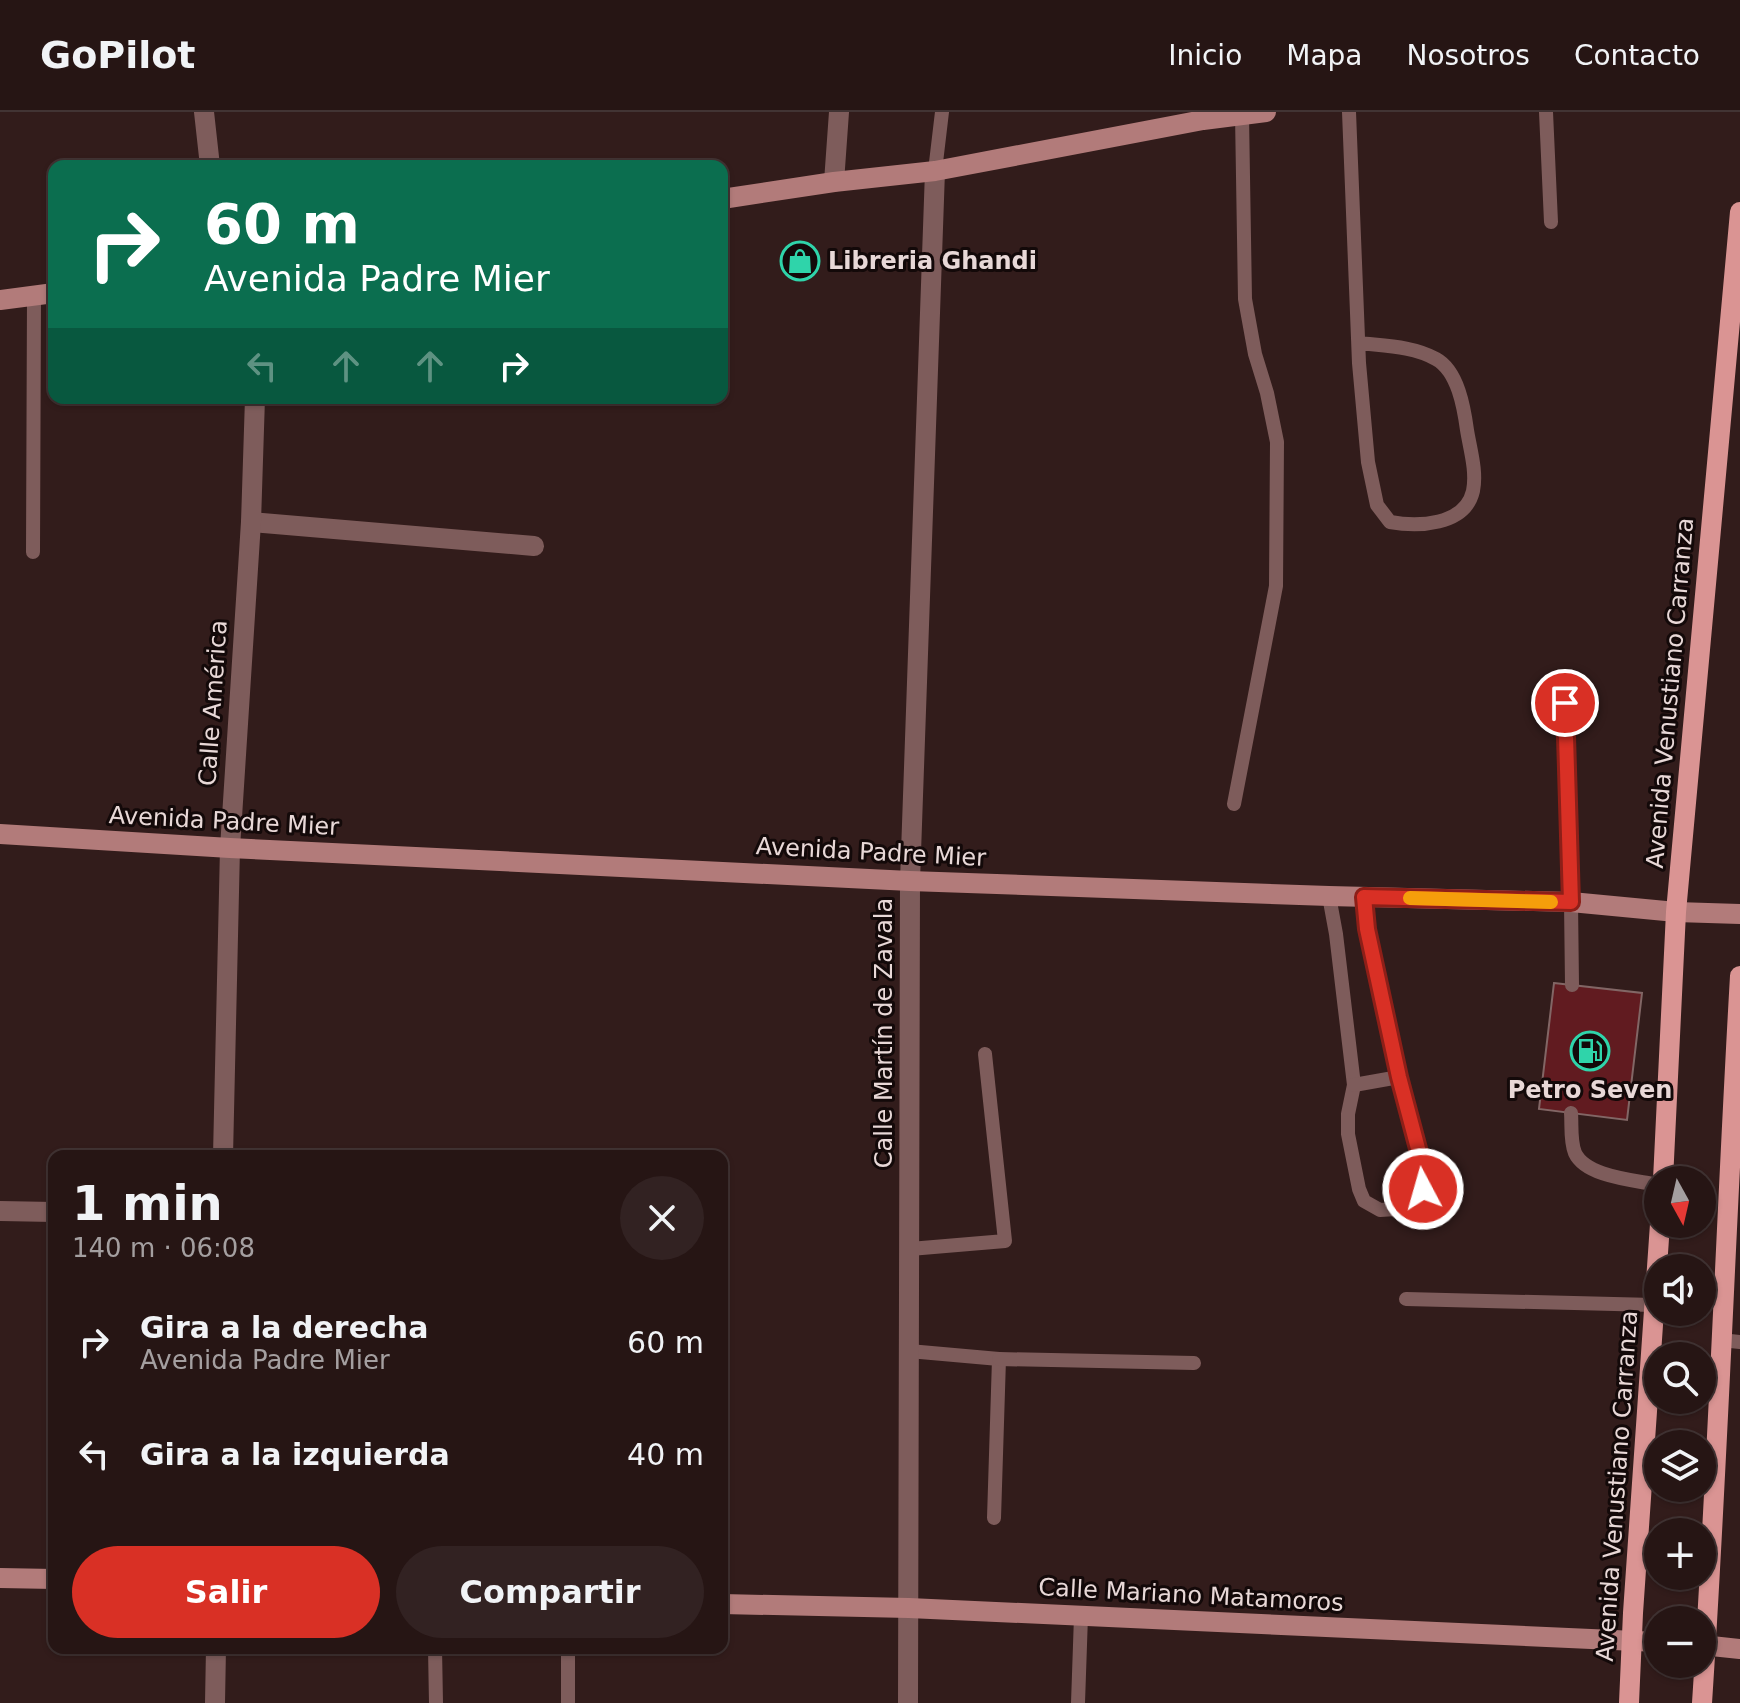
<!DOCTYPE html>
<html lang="es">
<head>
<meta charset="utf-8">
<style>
	body { margin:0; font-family:"DejaVu Sans",sans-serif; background:#322222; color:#f1f3f6; height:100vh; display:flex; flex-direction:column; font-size:30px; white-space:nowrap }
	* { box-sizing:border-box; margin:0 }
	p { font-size:26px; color:#a49fa0 }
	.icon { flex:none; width:44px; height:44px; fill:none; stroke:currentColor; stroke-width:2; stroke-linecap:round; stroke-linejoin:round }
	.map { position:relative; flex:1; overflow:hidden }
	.details { position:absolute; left:48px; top:1038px; width:680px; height:504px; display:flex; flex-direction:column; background:#261514; border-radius:16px; box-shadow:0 2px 6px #0004,0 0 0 2px #423434 }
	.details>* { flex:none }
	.hud { position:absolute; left:48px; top:48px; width:680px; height:244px; border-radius:16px; box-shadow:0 2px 6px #0004,0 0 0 2px #423434; background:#0b6e4f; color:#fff; overflow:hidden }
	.needle { width:52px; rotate:172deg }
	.buttons { position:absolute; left:1644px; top:1054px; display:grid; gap:16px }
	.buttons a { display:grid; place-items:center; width:72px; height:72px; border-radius:50%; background:#261514; box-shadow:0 2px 6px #0004,0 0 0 2px #423434; font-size:40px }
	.pin { position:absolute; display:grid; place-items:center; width:68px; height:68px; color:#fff; margin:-34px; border:4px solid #fff; border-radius:50%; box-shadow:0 2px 8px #0007 }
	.me { position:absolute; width:88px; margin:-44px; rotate:354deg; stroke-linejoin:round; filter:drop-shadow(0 0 6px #0008) }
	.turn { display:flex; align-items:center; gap:28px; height:168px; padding:0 24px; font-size:36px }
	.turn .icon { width:104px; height:104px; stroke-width:2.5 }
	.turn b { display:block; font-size:56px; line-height:68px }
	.lanes { display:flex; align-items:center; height:76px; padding:0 24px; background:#0003; justify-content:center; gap:40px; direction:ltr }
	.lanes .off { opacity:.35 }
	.round { display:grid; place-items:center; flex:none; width:84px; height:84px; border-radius:42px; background:#322222 }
	.headline { display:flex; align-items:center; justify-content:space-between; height:136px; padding:0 24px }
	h1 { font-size:48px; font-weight:800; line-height:60px }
	.button { display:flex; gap:16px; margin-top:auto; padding:16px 24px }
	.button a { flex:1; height:92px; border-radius:48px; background:#d93025; color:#fff; font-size:32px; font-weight:800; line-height:92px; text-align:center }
	.button a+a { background:#322222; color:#f1f3f6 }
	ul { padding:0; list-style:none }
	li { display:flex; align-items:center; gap:24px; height:112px; padding:0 24px }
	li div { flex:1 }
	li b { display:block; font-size:30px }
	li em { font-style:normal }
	header { display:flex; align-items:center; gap:48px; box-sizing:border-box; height:112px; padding:0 40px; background:#261514; border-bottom:2px solid #423434 }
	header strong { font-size:38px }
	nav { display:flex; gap:44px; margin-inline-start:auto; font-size:28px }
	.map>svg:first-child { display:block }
	.building { fill:#611b20; stroke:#826665; stroke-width:2 }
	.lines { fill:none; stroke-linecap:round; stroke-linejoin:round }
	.lane { stroke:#7e5c5b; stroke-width:14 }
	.street { stroke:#7e5c5b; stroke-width:20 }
	.secondary { stroke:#b27b7a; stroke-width:20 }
	.primary { stroke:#da9493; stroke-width:20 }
	.route-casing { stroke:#8d1f18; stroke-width:20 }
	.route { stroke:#d93025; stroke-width:14 }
	.slow { stroke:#f59e0b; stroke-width:14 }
	.labels { text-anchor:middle; stroke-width:6; stroke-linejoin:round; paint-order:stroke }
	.poi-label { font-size:24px; font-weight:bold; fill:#e8d8d7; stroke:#130909; text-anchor:start }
	.street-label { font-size:24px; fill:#e8d8d7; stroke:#130909 }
</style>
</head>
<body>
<header>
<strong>GoPilot</strong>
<nav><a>Inicio</a><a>Mapa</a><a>Nosotros</a><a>Contacto</a></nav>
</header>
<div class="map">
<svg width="1740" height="1591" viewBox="0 0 1740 1591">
	<rect width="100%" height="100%" fill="#321c1b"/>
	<path class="building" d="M1554,871L1642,881L1627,1008L1539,997Z"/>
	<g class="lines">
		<g class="lane">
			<path d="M1349,0L1359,251L1368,350L1377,393L1390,410C1417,415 1465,414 1473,379C1477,359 1470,337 1467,318C1464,296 1458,259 1436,247C1413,234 1384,234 1359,231"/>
			<path d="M1546,0L1551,110"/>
			<path d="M935,59L942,0"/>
			<path d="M33,440L34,184"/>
			<path d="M1565,591L1571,790L1572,873"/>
			<path d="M1234,692L1276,474L1277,330L1267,281L1255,242L1245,187L1242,3"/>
			<path d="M1329,784L1336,822L1354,973L1348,1002V1022L1359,1077L1364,1089L1380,1098L1396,1097L1416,1086L1423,1077L1425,1063L1399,965L1367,817L1364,785"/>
			<path d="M1354,973L1399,965"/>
			<path d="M1571,1001C1572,1014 1570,1029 1575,1041C1586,1065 1635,1068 1658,1073"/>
			<path d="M910,1137L1005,1129L985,942"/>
			<path d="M1406,1187L1654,1193"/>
			<path d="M1721,1228L1740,1230"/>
			<path d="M909,1239L999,1247L994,1406"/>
			<path d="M999,1247L1194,1251"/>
			<path d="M435,1536L436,1591"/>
			<path d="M568,1536V1591"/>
			<path d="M1078,1591L1081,1504"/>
		</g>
		<g class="street">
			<path d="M204,0L210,54"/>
			<path d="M834,70L839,0"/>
			<path d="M251,410L534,434"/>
			<path d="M223,1044L230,736L251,410L255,286"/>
			<path d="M0,1099L54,1100"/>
			<path d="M215,1591L216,1536"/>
			<path d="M908,1591L910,769L935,59"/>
		</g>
		<g class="secondary">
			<path d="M722,87L834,70L935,59L1203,8L1266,0"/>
			<path d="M0,188L54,181"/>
			<path d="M0,722L230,736L910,769L1329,784L1571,790L1676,800L1740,802"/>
			<path d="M0,1466L54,1467"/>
			<path d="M722,1492L909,1496L1658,1530"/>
			<path d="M1702,1533L1740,1537"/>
		</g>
		<g class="primary">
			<path d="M1663,1068L1676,800L1740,100"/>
			<path d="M1629,1591L1633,1501L1660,1112"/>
			<path d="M1702,1591C1718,1349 1726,1106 1740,864"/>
		</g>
	</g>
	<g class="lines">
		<g class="route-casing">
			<path id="route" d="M1423,1077L1425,1063L1399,965L1367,817L1364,785L1571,790L1565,591"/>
		</g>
		<use href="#route" class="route"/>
		<path class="slow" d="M1410,786L1551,790"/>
	</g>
	<defs>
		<g id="shop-ring" transform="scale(2)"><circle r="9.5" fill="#130909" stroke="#2fd4aa" stroke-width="1.5"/><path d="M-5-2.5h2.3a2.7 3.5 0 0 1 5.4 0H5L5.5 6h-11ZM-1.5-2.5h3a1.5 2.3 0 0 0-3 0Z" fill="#2fd4aa"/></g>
		<g id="fuel-ring" transform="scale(2)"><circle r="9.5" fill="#130909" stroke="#2fd4aa" stroke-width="1.5"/><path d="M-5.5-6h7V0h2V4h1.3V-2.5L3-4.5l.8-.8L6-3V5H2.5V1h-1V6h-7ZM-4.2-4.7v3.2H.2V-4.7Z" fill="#2fd4aa"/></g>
	</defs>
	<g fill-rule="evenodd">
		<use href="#shop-ring" x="800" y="149"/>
		<use href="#fuel-ring" x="1590" y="939"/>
	</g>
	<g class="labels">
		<g class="poi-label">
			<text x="828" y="157">Libreria Ghandi</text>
			<text x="1590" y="986" text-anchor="middle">Petro Seven</text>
		</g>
		<g class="street-label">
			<text transform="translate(1670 581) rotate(-85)" y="8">Avenida Venustiano Carranza</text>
			<text transform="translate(213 591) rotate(-86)" y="8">Calle América</text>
			<text transform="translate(224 709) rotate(3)" y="8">Avenida Padre Mier</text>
			<text transform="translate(871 740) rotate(3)" y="8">Avenida Padre Mier</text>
			<text transform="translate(884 921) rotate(-90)" y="8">Calle Martín de Zavala</text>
			<text transform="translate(1617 1374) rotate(-86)" y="8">Avenida Venustiano Carranza</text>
			<text transform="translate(1191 1483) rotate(3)" y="8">Calle Mariano Matamoros</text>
		</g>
	</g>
</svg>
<div class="buttons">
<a><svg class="needle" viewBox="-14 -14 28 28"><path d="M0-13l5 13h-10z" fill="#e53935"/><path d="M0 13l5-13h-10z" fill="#a49fa0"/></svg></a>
<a><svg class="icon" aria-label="sound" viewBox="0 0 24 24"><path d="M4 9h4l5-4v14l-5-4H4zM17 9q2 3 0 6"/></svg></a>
<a><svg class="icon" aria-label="search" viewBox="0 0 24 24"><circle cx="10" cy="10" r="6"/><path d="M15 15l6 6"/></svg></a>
<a><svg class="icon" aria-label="layers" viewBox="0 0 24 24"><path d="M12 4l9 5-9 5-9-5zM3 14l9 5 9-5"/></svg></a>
<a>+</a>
<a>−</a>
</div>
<div class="pin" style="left:1565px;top:591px;background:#d93025"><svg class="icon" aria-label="arrive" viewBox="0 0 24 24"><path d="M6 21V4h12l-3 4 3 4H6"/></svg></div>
<svg class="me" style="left:1423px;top:1077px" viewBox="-20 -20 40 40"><circle r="17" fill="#d93025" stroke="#fff" stroke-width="3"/><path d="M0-11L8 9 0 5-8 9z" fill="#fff"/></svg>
<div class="hud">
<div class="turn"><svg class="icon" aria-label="right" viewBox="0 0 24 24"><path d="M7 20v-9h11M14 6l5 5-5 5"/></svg><div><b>60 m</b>Avenida Padre Mier</div></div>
<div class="lanes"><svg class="icon off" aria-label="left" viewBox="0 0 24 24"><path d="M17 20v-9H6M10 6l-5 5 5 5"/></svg><svg class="icon off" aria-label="ahead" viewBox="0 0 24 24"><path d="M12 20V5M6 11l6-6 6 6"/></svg><svg class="icon off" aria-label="ahead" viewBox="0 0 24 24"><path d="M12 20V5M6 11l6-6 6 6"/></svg><svg class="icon" aria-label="right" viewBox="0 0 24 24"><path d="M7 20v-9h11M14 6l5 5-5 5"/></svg></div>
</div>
<section class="details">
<div class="headline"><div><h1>1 min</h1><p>140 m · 06:08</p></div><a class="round"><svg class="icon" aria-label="close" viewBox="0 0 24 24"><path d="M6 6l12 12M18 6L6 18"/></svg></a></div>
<ul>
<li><svg class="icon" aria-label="right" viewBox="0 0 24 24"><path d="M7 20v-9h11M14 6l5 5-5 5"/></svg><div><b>Gira a la derecha</b><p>Avenida Padre Mier</p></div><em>60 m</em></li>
<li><svg class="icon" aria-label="left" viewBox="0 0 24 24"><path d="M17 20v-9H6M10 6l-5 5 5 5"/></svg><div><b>Gira a la izquierda</b></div><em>40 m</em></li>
</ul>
<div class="button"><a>Salir</a><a>Compartir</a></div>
</section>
</div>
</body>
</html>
